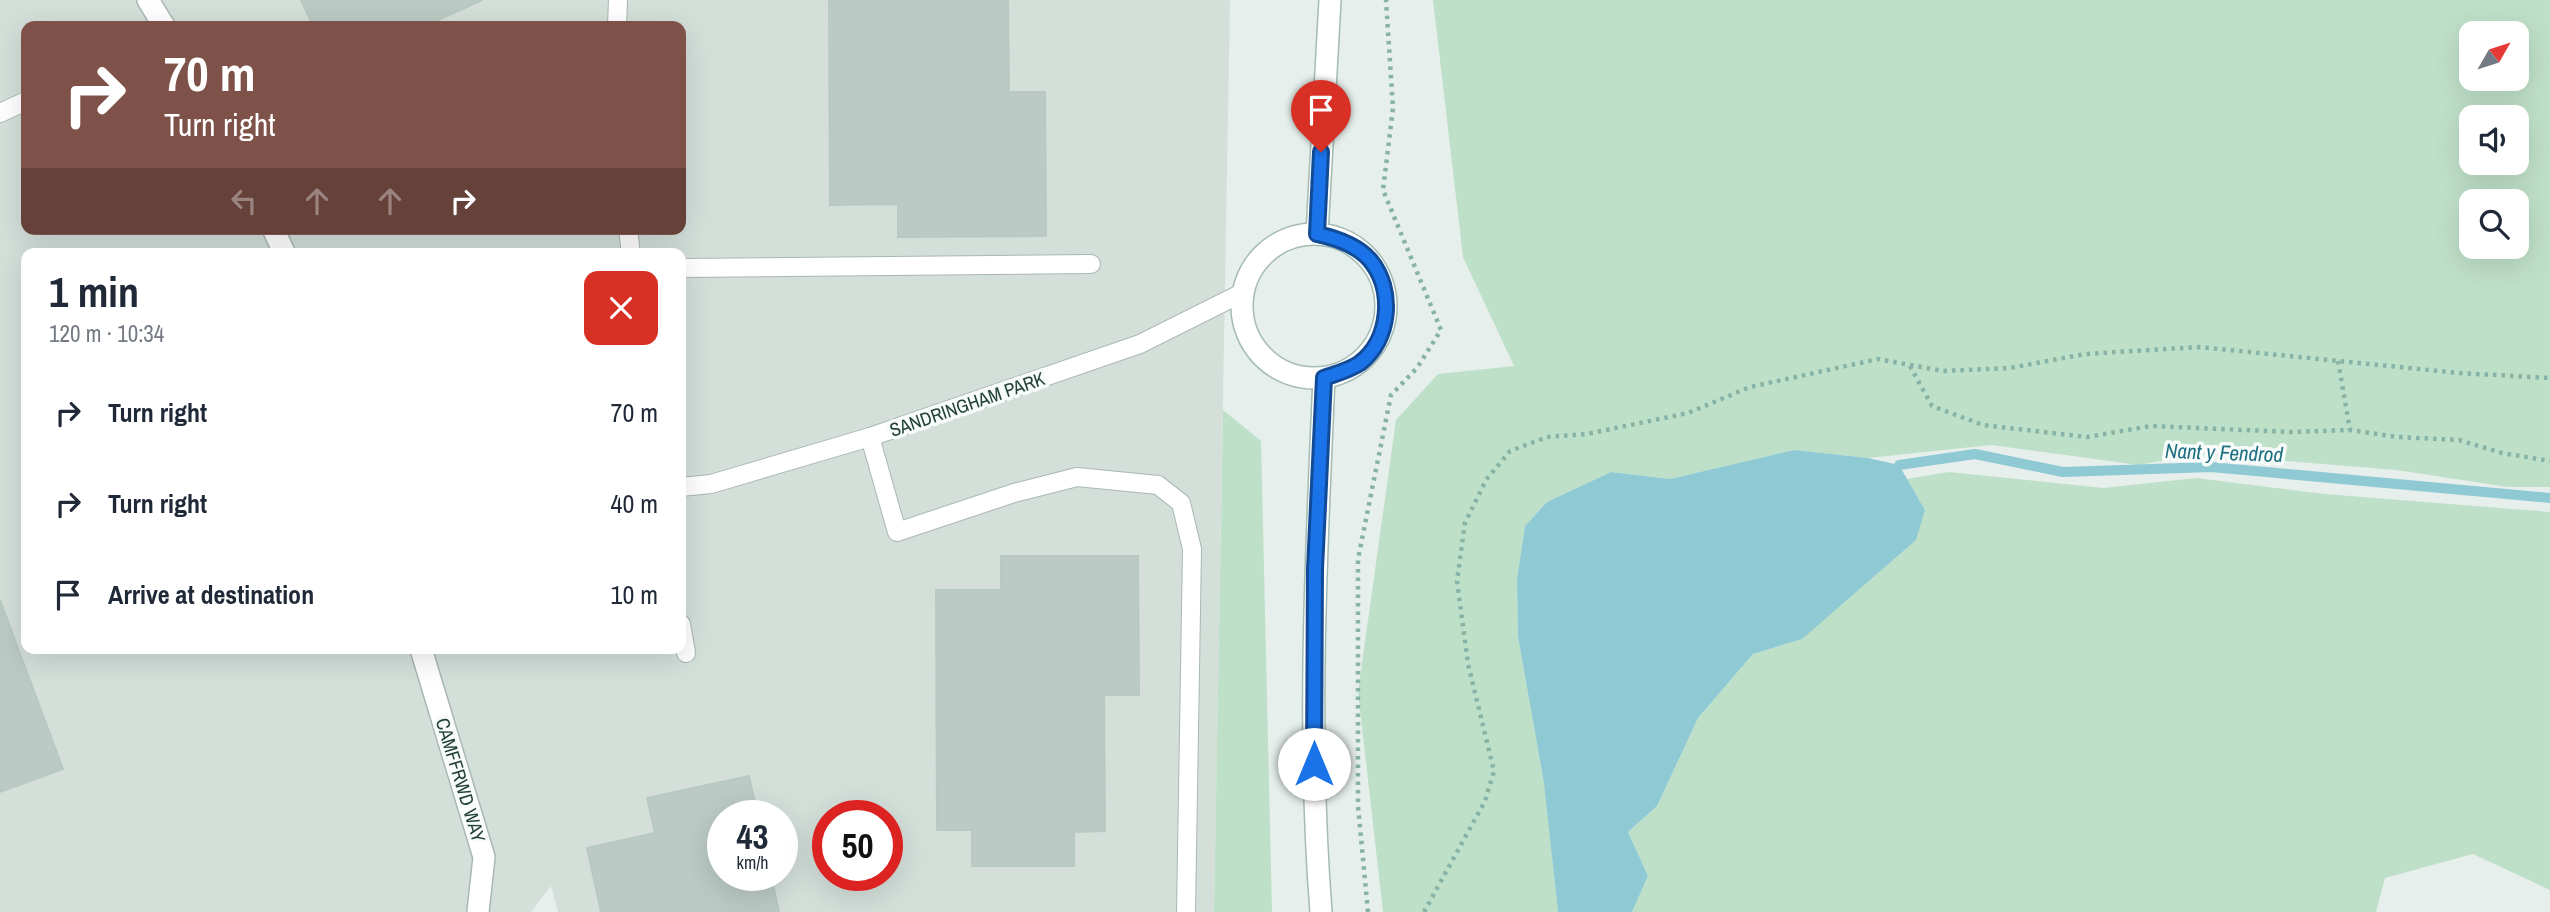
<!DOCTYPE html>
<html lang="en">
<head>
<meta charset="utf-8">
<style>
	body { margin:0; font-family:"Archivo Narrow",sans-serif; background:#f6f6f7; color:#1f2937; height:100vh; display:flex; flex-direction:column; font-size:26px; white-space:nowrap }
	* { box-sizing:border-box; margin:0 }
	p { font-size:23px; color:#747a83 }
	.icon { flex:none; width:38px; height:38px; fill:none; stroke:currentColor; stroke-width:2; stroke-linecap:round; stroke-linejoin:round }
	.map { position:relative; flex:1; overflow:hidden }
	.sheet { position:absolute; left:21px; top:248px; width:665px; height:406px; display:flex; flex-direction:column; background:#fff; border-radius:14px; box-shadow:0 7px 28px #0002 }
	.sheet>* { flex:none }
	.banner { position:absolute; left:21px; top:21px; width:665px; height:214px; border-radius:14px; box-shadow:0 7px 28px #0002; background:#7f5249; color:#fff; overflow:hidden }
	.needle { width:46px; rotate:51deg }
	.fabs { position:absolute; left:2459px; top:21px; display:grid; gap:14px }
	.fabs a { display:grid; place-items:center; width:70px; height:70px; border-radius:14px; background:#fff; box-shadow:0 7px 28px #0002; font-size:35px }
	.speed { position:absolute; left:707px; top:800px; display:flex; gap:14px; font-size:35px; font-weight:700; text-align:center }
	.speed>* { display:grid; place-content:center; width:91px; height:91px; border-radius:50%; background:#fff; box-shadow:0 7px 28px #0002; line-height:1 }
	.speed small { font-size:18px; font-weight:400 }
	.speed .limit { border:10px solid #d22; background:#fff; color:#111 }
	.pin { position:absolute; display:grid; place-items:center; width:60px; height:60px; color:#fff; margin:-72px -30px; border-radius:50% 50% 50% 0; rotate:-45deg; box-shadow:0 0 7px #0007 }
	.pin .icon { rotate:45deg }
	.me { position:absolute; width:77px; margin:-38px; rotate:0deg; stroke-linejoin:round; filter:drop-shadow(0 0 5px #0008) }
	.turn { display:flex; align-items:center; gap:24px; height:147px; padding:0 28px; font-size:32px }
	.turn .icon { width:91px; height:91px; stroke-width:2.5 }
	.turn b { display:block; font-size:49px; line-height:60px }
	.lanes { display:flex; align-items:center; height:66px; padding:0 28px; background:#0003; justify-content:center; gap:35px; direction:ltr }
	.lanes .off { opacity:.35 }
	.round { display:grid; place-items:center; flex:none; width:74px; height:74px; border-radius:14px; background:#f6f6f7 }
	.summary { display:flex; align-items:center; justify-content:space-between; height:119px; padding:0 28px }
	h1 { font-size:42px; font-weight:800; line-height:52px }
	ul { padding:0; list-style:none }
	li { display:flex; align-items:center; gap:21px; height:91px; padding:0 28px }
	li div { flex:1 }
	li b { display:block; font-size:26px }
	li em { font-style:normal }
	.map>svg:first-child { display:block }
	.built { fill:#d4dfda; fill-rule:evenodd }
	.green { fill:#bfe0c8; fill-rule:evenodd }
	.water { fill:#8ec9d4 }
	.lines { fill:none; stroke-linecap:round; stroke-linejoin:round }
	.stream { stroke:#8ec9d4; stroke-width:10 }
	.building { fill:#bbcac4; stroke:#b8c9c2; stroke-width:2 }
	.lane-casing { stroke:#a8b8b2; stroke-width:20 }
	.street-casing { stroke:#a8b8b2; stroke-width:24 }
	.secondary-casing { stroke:#a4bbb3; stroke-width:24 }
	.path { stroke:#86b3a5; stroke-width:4.5; stroke-dasharray:3.5 5; stroke-linecap:butt }
	.lane { stroke:#fff; stroke-width:18 }
	.street { stroke:#fff; stroke-width:21 }
	.secondary { stroke:#fff; stroke-width:21 }
	.route-casing { stroke:#114b97; stroke-width:18 }
	.route { stroke:#1a73e8; stroke-width:12 }
	.labels { text-anchor:middle; stroke-width:7; stroke-linejoin:round; paint-order:stroke }
	.street-label { font-size:19px; fill:#24423a; stroke:#f7fbf9 }
	.water-label { font-size:21px; font-style:italic; fill:#1c6f80; stroke:#f7fbf9 }
</style>
</head>
<body>
<div class="map">
<svg width="2550" height="912" viewBox="0 0 2550 912">
	<rect width="100%" height="100%" fill="#e6efeb"/>
	<path class="built" d="M0,0H1230L1214,912H558L551,886L531,912H0ZM26,26H681V229H26ZM26,254H681V649H26ZM723,816H782V875H723ZM828,816H887V875H828Z"/>
	<g class="green">
		<path d="M1433,0H2550V487H2508L2396,470L2199,454L2139,465L1991,445L1868,458L1794,450L1670,479L1611,472L1547,502L1525,526L1517,579L1518,637L1545,788L1558,912H1383L1358,692L1396,420L1438,374L1514,366L1463,257ZM2471,33H2516V79H2471ZM2471,117H2516V163H2471ZM2471,201H2516V247H2471Z"/>
		<path d="M1223,410L1261,441L1272,912H1214Z"/>
		<path d="M1949,472L2103,488L2196,478L2325,494L2550,512V890L2473,854L2385,878L2376,912H1632L1648,876L1628,832L1657,806L1698,718L1753,654L1802,639L1925,510L1907,479Z"/>
	</g>
	<path class="water" d="M1794,450L1868,458L1899,465L1925,510L1916,540L1802,639L1753,654L1698,718L1657,806L1628,832L1648,876L1632,912H1558L1544,783L1518,637L1517,579L1525,526L1547,502L1611,472L1670,479Z"/>
	<g class="lines">
		<path class="stream" d="M1899,465L1975,454L2063,472L2211,467L2550,498"/>
	</g>
	<g class="building">
		<path d="M301,0H482L425,26H313Z"/>
		<path d="M829,0H1008L1009,92H1045L1046,236L898,237V204L830,205Z"/>
		<path d="M1001,556H1138L1139,695H1104L1105,831L1074,832V866H972V830H937L936,590H1001Z"/>
		<path d="M0,600L63,769L0,792Z"/>
		<path d="M749,776L758,816H723V875H771L779,912H601L587,848L655,833L647,798Z"/>
	</g>
	<g class="lines">
		<g class="lane-casing">
			<g id="lane">
				<path d="M617,26L618,0"/>
				<path d="M0,113L26,101"/>
				<path d="M628,229L631,254"/>
				<path d="M681,268L1091,264"/>
				<path d="M870,437L897,532L1014,493L1077,477L1158,485L1181,503L1192,549L1186,912"/>
				<path d="M681,487L711,484L870,437L1140,344L1244,292"/>
				<path d="M681,624L686,653"/>
			</g>
		</g>
		<g class="street-casing">
			<g id="street">
				<path d="M148,0L164,26"/>
				<path d="M273,229L285,254"/>
				<path d="M421,649L484,857L478,912"/>
			</g>
		</g>
		<g class="secondary-casing">
			<g id="secondary">
				<path d="M1317,234L1330,0"/>
				<circle cx="1314" cy="306" r="72"/>
				<path d="M1321,912C1307,735 1316,556 1324,378"/>
			</g>
		</g>
		<g class="path">
			<path d="M2338,361L2350,430"/>
			<path d="M1910,366L1932,406L1983,425L2087,437L2151,426L2291,432L2350,430L2397,437L2459,440L2502,453L2550,461"/>
			<path d="M1368,912L1358,806V559L1391,395L1417,368L1441,330L1383,190L1393,108L1386,0"/>
			<path d="M1424,912L1485,801L1494,771L1468,664L1457,581L1465,523L1486,480L1510,451L1547,437L1587,434L1688,413L1750,387L1878,359L1943,371L2010,368L2085,354L2199,347L2459,373L2550,378"/>
		</g>
		<use href="#lane" class="lane"/>
		<use href="#street" class="street"/>
		<use href="#secondary" class="secondary"/>
	</g>
	<g class="lines">
		<g class="route-casing">
			<path id="route" d="M1314,764L1315,569L1324,378C1335,374 1350,370 1360,363C1390,340 1395,290 1370,260C1357,245 1336,238 1317,234L1321,152"/>
		</g>
		<use href="#route" class="route"/>
	</g>
	<g class="labels">
		<g class="street-label">
			<text transform="translate(967 404) rotate(-19)" y="7">SANDRINGHAM PARK</text>
			<text transform="translate(461 780) rotate(73)" y="7">CAMFFRWD WAY</text>
		</g>
		<g class="water-label">
			<text transform="translate(2224 453) rotate(2)" y="7">Nant y Fendrod</text>
		</g>
	</g>
</svg>
<div class="fabs">
<a><svg class="needle" viewBox="-14 -14 28 28"><path d="M0-13l5 13h-10z" fill="#e53935"/><path d="M0 13l5-13h-10z" fill="#747a83"/></svg></a>
<a><svg class="icon" aria-label="sound" viewBox="0 0 24 24"><path d="M4 9h4l5-4v14l-5-4H4zM17 9q2 3 0 6"/></svg></a>
<a><svg class="icon" aria-label="search" viewBox="0 0 24 24"><circle cx="10" cy="10" r="6"/><path d="M15 15l6 6"/></svg></a>
</div>
<div class="speed"><div>43<small>km/h</small></div><div class="limit">50</div></div>
<div class="pin" style="left:1321px;top:152px;background:#d93025"><svg class="icon" aria-label="arrive" viewBox="0 0 24 24"><path d="M6 21V4h12l-3 4 3 4H6"/></svg></div>
<svg class="me" style="left:1314px;top:764px" viewBox="-20 -20 40 40"><circle r="19" fill="#fff"/><path d="M0-13L10 11 0 6-10 11z" fill="#1a73e8"/></svg>
<div class="banner">
<div class="turn"><svg class="icon" aria-label="right" viewBox="0 0 24 24"><path d="M7 20v-9h11M14 6l5 5-5 5"/></svg><div><b>70 m</b>Turn right</div></div>
<div class="lanes"><svg class="icon off" aria-label="left" viewBox="0 0 24 24"><path d="M17 20v-9H6M10 6l-5 5 5 5"/></svg><svg class="icon off" aria-label="ahead" viewBox="0 0 24 24"><path d="M12 20V5M6 11l6-6 6 6"/></svg><svg class="icon off" aria-label="ahead" viewBox="0 0 24 24"><path d="M12 20V5M6 11l6-6 6 6"/></svg><svg class="icon" aria-label="right" viewBox="0 0 24 24"><path d="M7 20v-9h11M14 6l5 5-5 5"/></svg></div>
</div>
<section class="sheet">
<div class="summary"><div><h1>1 min</h1><p>120 m · 10:34</p></div><a class="round" style="background:#d93025;color:#fff"><svg class="icon" aria-label="close" viewBox="0 0 24 24"><path d="M6 6l12 12M18 6L6 18"/></svg></a></div>
<ul>
<li><svg class="icon" aria-label="right" viewBox="0 0 24 24"><path d="M7 20v-9h11M14 6l5 5-5 5"/></svg><div><b>Turn right</b></div><em>70 m</em></li>
<li><svg class="icon" aria-label="right" viewBox="0 0 24 24"><path d="M7 20v-9h11M14 6l5 5-5 5"/></svg><div><b>Turn right</b></div><em>40 m</em></li>
<li><svg class="icon" aria-label="arrive" viewBox="0 0 24 24"><path d="M6 21V4h12l-3 4 3 4H6"/></svg><div><b>Arrive at destination</b></div><em>10 m</em></li>
</ul>
</section>
</div>
</body>
</html>
